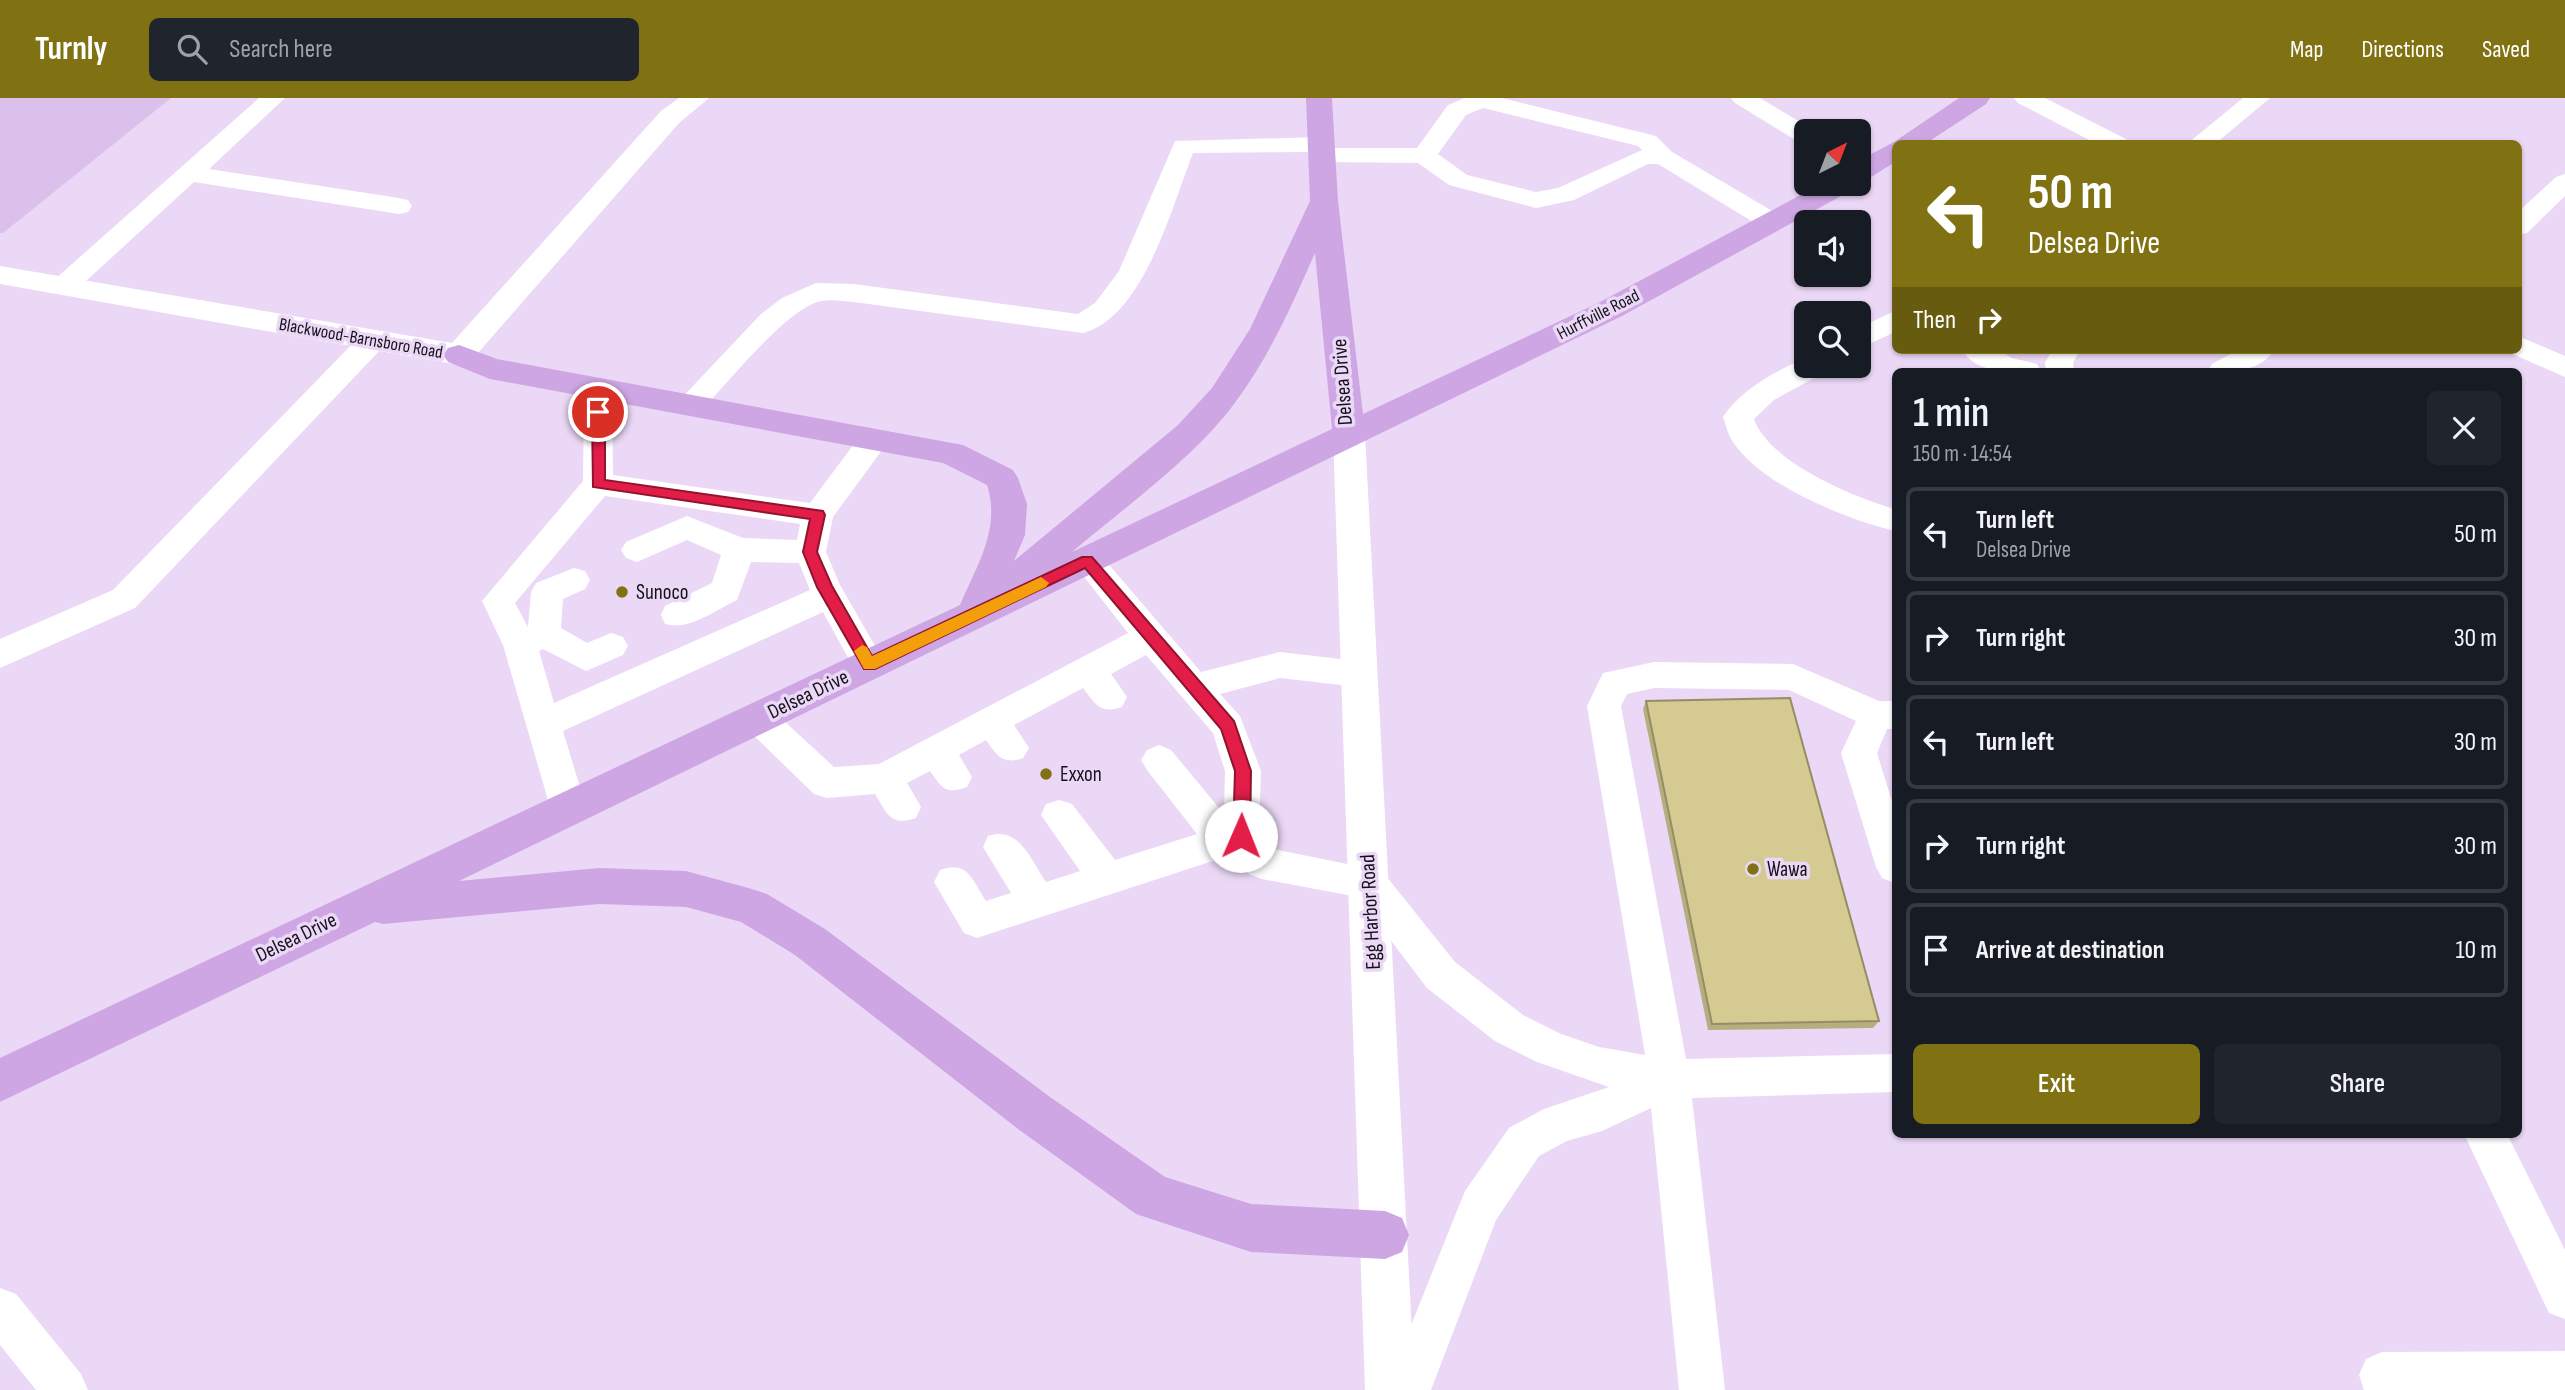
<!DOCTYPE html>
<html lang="en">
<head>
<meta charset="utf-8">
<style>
	body { margin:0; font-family:"Sofia Sans Condensed",sans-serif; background:#20242c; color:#f1f3f6; height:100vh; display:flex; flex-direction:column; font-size:26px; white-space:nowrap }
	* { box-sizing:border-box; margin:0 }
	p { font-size:23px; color:#9ea1a6 }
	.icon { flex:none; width:38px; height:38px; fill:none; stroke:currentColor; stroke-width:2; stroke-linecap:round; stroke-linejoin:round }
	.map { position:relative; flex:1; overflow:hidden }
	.panel { position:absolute; left:1892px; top:270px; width:630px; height:770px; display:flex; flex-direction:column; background:#171b24; border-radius:10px; box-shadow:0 2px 5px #0004 }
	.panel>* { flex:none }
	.hud { position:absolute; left:1892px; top:42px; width:630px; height:214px; border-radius:10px; box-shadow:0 2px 5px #0004; background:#807212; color:#fff; overflow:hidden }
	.needle { width:46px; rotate:42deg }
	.tools { position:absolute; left:1794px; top:21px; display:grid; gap:14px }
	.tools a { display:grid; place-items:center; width:77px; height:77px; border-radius:10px; background:#171b24; box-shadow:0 2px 5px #0004; font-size:35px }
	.pin { position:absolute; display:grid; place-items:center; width:60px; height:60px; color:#fff; margin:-30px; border:4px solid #fff; border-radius:50%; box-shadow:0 2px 7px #0007 }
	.me { position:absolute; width:77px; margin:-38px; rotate:1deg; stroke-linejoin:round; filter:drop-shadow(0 0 5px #0008) }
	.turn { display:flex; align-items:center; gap:24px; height:147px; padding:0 21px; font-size:32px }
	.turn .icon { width:91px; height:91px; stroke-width:2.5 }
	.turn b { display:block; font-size:49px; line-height:60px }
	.then { display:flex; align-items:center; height:66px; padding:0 21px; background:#0003; gap:14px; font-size:26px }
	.round { display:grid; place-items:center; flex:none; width:74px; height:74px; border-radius:10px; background:#20242c }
	.head { display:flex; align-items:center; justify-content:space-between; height:119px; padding:0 21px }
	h1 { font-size:42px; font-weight:600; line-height:52px }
	.button { display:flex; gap:14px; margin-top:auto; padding:14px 21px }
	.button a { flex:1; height:80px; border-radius:10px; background:#807212; color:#fff; font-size:28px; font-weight:600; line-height:80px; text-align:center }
	.button a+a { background:#20242c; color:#f1f3f6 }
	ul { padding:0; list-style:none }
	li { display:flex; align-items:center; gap:21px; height:94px; margin:0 14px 10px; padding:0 7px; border:4px solid #363941; border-radius:10px }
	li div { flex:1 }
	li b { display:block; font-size:26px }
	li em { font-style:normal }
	header { display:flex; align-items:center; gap:42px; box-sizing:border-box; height:98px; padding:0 35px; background:#807212; color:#fff }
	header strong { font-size:33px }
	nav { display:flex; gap:38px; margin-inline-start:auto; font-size:24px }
	.search { width:490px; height:63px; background:#20242c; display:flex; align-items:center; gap:18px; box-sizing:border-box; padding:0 24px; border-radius:10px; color:#9ea1a6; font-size:26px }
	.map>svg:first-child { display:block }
	.green { fill:#dac0eb }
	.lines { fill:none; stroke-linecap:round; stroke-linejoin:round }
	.service { fill:#fff; fill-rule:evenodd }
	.secondary { fill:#fff; fill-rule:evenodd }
	.primary { fill:#cea6e3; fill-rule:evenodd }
	.wall { fill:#b6ae7e }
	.building { fill:#d4ca92; stroke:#948d66; stroke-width:2 }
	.route { fill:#e11d48; stroke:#92132f; stroke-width:2 }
	.slow { fill:#f59e0b }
	.poi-dot { fill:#807212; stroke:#ebd8f6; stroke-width:2.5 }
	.labels { text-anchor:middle; stroke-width:7; stroke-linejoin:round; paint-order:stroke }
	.far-street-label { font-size:18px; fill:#16101a; stroke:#ebd8f6 }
	.street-label { font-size:21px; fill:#16101a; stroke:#ebd8f6 }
	.poi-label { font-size:21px; fill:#16101a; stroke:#ebd8f6; text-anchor:start }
</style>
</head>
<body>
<header>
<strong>Turnly</strong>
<div class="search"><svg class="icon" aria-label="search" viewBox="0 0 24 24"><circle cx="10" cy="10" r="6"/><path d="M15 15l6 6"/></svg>Search here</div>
<nav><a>Map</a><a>Directions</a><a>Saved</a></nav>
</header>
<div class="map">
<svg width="2565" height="1292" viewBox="0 0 2565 1292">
	<rect width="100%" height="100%" fill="#ebd8f6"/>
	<path class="green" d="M0,0H171L3,135H0Z"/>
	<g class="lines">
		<g class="service">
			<path d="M259,0H285L209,71L399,100L408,102L412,108L408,114L399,116L194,84L74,194L64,197L54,194L50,188L54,182Z"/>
			<path d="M1465,0H1502L1656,38L1672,54L1781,118L1785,124L1781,130L1772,132L1763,130L1658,66H1648L1574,102L1536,110L1449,87L1418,65L1323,64L1314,62L1311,57L1313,54L1193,55C1172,108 1144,219 1083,235L854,204C844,203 831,201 821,203C788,209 725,288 700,314L690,317L680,314L675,307L761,216L782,200L816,185L854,186L1078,216L1095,205L1119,173L1175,43L1322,39L1331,41L1334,46L1332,50H1417L1448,7ZM1483,10L1638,48L1642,52L1558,90L1536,94L1467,77L1438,56L1466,17Z"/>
			<path d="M1731,0H1760L1815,33H1806V45L1797,43L1735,5Z"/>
			<path d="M2014,0H2045L2126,41L2129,46H2097L2018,5Z"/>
			<path d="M2243,0H2270L2215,46H2187Z"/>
			<path d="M2565,76V98L2527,135L2518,137V114L2556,79Z"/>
			<path d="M1895,213V234L1858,251V230Z"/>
			<path d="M373,233L383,235L387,242L383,249L135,510L0,570V541L113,492L363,235Z"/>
			<path d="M2518,238L2565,258V279L2508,254L2518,252Z"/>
			<path d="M1962,252H1998L2012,260L2037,266L2041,273C2014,273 1978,278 1962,252Z"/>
			<path d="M2052,252H2080L2073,265L2074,273H2046L2045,265Z"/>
			<path d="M2238,252H2274C2260,275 2231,273 2208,273L2212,266Z"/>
			<path d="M1806,260V268H1827L1823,275L1774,302L1754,321C1769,364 1853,399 1895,411V433C1846,421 1762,388 1733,344C1728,337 1726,327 1723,319C1740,292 1777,272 1806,260Z"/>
			<path d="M598,280L608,283L612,290L613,377L810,405L863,334L874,331L885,334L889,341L885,348L833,419L826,454L840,487L886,567L881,576L869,580L857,576L823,514L563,633L586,709L581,720L568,724L555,720L550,709L503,547L482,503L583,383L584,290L588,283ZM605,398L800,426L797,442L743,440L687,418L626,444L621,452L626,460L637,464L687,442L721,457L712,485L665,508L661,517L665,526C689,533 716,512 737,502L751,464L799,465L810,492L554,605L539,553L543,551L586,573L623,557L628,548L623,539L611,535L587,545L561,530L563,501L585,491L590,482L585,473L574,470L536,485L531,494L528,529L515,505Z"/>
			<path d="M1087,450L1098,454L1201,574L1280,554L1358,563L1370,567L1375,576L1370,585L1358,589L1280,580L1220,596L1240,618L1261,673L1259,734L1273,751L1382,773L1455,864L1523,917L1561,936L1599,949L1645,957L1587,608L1603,575L1654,564L1793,566L1879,603H1895V631H1887L1877,655L1895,713V785L1882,780L1876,769L1841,655L1856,623L1789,592L1654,590L1627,596L1621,608L1686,961L1895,956V994L1692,1000L1725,1292H1679L1651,1010L1602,1033L1567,1043L1539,1058L1496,1122L1431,1292H1385L1465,1093L1509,1030L1544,1011L1609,989L1537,964L1495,943L1427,890L1358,799L1262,781L1249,776L1234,756L977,840L964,835L934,784L940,772C968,762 972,782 986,803L1011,795L983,749L988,738C1019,727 1031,762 1046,784L1080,773L1041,717L1046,706L1059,702L1072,706L1115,762L1197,736L1147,672L1141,662L1147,652L1159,647L1171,652L1224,716L1225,673L1213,635L1146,557L1111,576L1127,599L1122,609C1100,616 1096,607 1083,590L1014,627L1029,650L1023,660C1003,667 997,658 986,642L959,657L972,679L967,689C945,697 942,690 930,673L907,685L921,709L916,720C890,729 887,715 875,696L827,700L814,696L746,630L741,620L746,610L758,606L770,610L834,669L879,666L1128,535L1071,462L1076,454Z"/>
			<path d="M2464,1036H2507L2565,1152V1221L2549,1215Z"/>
			<path d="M0,1190L16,1196L81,1276L88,1292H36L0,1247Z"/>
			<path d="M2565,1253V1292H2364L2359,1277L2366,1261L2382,1254Z"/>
		</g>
		<g class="secondary">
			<path d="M679,0H709L679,25L470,264L459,267L0,186V168L452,245L661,13Z"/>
			<path d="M1349,325L1361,328L1365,336L1415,1292H1365L1333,336L1337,328Z"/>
		</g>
		<g class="primary">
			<path d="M1306,0H1332L1338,103L1363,316L1600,204L1821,86H1856L1852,92L1622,218L459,783L599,770L686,773L752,791L767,796L825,831L1050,999L1165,1079L1251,1106L1385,1113L1402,1120L1409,1137L1402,1154L1385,1161L1251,1154L1136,1116L1018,1031L795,857L741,824L686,809L599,806L383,826L375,824L0,1004V960L960,507C977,467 1001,431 987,387L943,365L490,281L448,264L443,257L448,250L459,247L497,261L963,347L1013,372L1018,380L1027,406L1025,437L1014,463L1178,327L1212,290L1250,231L1310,103ZM1315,155L1332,331L1072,454C1124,410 1195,359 1234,306C1269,260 1292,207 1315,155Z"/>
			<path d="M1959,0H1990L1986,6L1925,46H1895V64L1868,81L1858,83V63L1894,44Z"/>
		</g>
	</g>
	<path class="wall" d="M1646,603L1879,923L1873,930L1708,932L1643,611Z"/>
	<path class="building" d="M1790,600L1879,923L1712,926L1646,603Z"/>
	<path class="route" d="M598,310L605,314V382L823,413L825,417L817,454L832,488L872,558L1082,459H1092L1234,623L1251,673L1250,738L1247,743H1235L1233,738L1235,673L1221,631L1085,470L875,571H864L817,489L803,454L810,421L593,389L592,314Z"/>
	<path class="slow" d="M1041,479L1049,485L1046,489L875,571H864L854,553L862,547L867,549L872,558Z"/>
	<g class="poi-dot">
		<circle cx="622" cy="494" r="7"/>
		<circle cx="1046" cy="676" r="7"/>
		<circle cx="1753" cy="771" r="7"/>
	</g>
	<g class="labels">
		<g class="far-street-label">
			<text transform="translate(1598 216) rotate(-27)" y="6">Hurffville Road</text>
			<text transform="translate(361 240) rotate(10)" y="6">Blackwood-Barnsboro Road</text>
		</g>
		<g class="street-label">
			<text transform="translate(1342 284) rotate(-94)" y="7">Delsea Drive</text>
			<text transform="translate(808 596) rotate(-26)" y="7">Delsea Drive</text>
			<text transform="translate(1370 814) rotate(-93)" y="7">Egg Harbor Road</text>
			<text transform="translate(296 839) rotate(-26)" y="7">Delsea Drive</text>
		</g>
		<g class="poi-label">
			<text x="636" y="501">Sunoco</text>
			<text x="1060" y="683">Exxon</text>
			<text x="1767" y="778">Wawa</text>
		</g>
	</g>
</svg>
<div class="tools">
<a><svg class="needle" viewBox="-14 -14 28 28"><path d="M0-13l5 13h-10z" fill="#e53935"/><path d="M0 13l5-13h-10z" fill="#9ea1a6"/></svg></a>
<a><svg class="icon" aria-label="sound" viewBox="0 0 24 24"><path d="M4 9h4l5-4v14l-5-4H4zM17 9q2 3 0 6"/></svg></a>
<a><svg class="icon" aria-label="search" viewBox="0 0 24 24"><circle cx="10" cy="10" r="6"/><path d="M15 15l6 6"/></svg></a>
</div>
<div class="pin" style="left:598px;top:314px;background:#d93025"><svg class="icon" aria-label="arrive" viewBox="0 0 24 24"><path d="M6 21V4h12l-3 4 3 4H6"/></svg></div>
<svg class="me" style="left:1241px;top:738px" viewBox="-20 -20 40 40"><circle r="19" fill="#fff"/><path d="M0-13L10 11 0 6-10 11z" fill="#e11d48"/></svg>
<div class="hud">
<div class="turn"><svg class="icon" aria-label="left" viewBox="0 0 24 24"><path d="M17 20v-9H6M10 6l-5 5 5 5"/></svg><div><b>50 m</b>Delsea Drive</div></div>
<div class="then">Then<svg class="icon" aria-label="right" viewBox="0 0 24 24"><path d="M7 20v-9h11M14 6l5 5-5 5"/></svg></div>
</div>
<section class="panel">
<div class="head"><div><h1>1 min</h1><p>150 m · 14:54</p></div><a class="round"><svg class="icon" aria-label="close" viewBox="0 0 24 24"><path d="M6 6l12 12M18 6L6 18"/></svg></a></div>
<ul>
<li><svg class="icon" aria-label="left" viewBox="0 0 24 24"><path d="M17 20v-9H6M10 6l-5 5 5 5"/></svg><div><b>Turn left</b><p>Delsea Drive</p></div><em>50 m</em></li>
<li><svg class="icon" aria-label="right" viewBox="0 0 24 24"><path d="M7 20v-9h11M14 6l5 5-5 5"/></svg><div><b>Turn right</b></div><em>30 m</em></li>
<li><svg class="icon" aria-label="left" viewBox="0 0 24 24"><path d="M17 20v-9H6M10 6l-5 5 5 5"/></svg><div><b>Turn left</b></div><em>30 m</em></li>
<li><svg class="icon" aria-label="right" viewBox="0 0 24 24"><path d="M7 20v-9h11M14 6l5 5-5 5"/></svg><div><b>Turn right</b></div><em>30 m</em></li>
<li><svg class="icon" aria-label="arrive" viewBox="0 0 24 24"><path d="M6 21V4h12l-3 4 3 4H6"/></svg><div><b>Arrive at destination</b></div><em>10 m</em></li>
</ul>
<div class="button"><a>Exit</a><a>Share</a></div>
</section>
</div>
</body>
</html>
